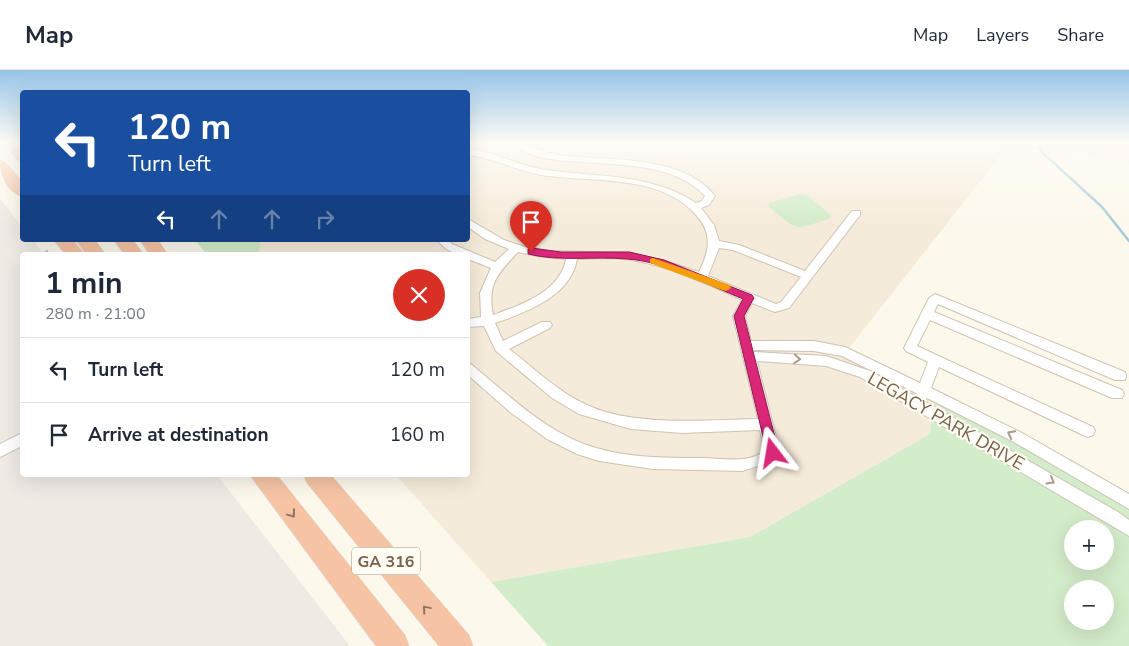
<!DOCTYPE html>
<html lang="en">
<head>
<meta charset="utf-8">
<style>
	body { margin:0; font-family:"Nunito Sans",sans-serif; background:#f6f6f7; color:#1f2937; height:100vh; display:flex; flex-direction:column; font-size:19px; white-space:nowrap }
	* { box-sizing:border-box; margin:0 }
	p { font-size:16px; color:#747a83 }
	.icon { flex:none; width:28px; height:28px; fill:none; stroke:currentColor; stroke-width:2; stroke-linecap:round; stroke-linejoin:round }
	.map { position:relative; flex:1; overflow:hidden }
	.sheet { position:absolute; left:20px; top:182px; width:450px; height:225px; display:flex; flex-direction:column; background:#fff; border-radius:5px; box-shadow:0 5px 20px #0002 }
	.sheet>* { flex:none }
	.guide { position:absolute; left:20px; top:20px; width:450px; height:152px; border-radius:5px; box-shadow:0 5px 20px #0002; background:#1a4fa0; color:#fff; overflow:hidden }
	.controls { position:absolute; left:1064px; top:450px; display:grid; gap:10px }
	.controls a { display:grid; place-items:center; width:50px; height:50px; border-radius:50%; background:#fff; box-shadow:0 5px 20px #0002; font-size:25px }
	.pin { position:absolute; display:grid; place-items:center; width:42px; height:42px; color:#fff; margin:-51px -21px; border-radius:50% 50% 50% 0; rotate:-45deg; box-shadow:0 0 5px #0007 }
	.pin .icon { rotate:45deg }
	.me { position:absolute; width:55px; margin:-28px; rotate:346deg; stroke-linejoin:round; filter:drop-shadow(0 0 4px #0008) }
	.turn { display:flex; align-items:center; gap:18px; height:105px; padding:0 25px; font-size:22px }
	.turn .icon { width:65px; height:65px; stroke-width:2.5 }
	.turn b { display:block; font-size:35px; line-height:42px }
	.lanes { display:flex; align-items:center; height:48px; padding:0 25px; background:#0003; justify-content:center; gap:25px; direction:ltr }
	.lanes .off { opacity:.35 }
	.round { display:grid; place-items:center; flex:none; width:52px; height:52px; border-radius:26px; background:#f6f6f7 }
	.overview { display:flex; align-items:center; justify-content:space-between; height:85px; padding:0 25px }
	h1 { font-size:30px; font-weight:700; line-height:38px }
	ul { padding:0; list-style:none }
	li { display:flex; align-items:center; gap:15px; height:65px; padding:0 25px; border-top:1px solid #e0e1e3 }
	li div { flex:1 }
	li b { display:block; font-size:19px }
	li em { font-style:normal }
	header { display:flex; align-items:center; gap:30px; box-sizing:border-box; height:70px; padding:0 25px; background:#fff; border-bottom:1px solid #e0e1e3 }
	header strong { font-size:24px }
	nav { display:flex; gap:28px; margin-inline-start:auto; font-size:18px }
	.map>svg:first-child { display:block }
	.residential { fill:#f5ebda }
	.commercial { fill:#fdece0 }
	.industrial { fill:#efeae4 }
	.green { fill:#d3ecc9; fill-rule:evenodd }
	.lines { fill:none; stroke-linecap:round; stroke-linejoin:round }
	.stream { stroke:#a5cbd9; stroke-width:2.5 }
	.minor-casing { stroke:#d0c2b0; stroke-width:2 }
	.motorway-casing { stroke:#dcd6d1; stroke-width:1 }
	.minor { fill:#fff; fill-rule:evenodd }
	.motorway { fill:#f6c3a4; fill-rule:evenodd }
	.oneway { stroke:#a8998b }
	.oneway2 { stroke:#92755e }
	.route { fill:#db2777; stroke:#8e194d }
	.slow { fill:#f59e0b }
	.labels { text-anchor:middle; stroke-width:4.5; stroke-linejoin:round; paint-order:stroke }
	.shield { fill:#fffcf3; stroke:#a1907f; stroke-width:1 }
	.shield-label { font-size:16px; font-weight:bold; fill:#79624d }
	.street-label { font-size:18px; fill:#79624d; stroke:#fffcf3 }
</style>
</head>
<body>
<header>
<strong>Map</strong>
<nav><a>Map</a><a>Layers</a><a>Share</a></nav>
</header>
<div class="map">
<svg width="1129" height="576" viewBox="0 0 1129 576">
	<rect width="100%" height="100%" fill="#fdf8ec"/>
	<path class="residential" d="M468,73H1001L1007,77L842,287L933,325L930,364L750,467L491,512L396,405H468V185H258L261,170H468Z"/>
	<path class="commercial" d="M1001,73H1129V92L1007,77Z"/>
	<path class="industrial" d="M0,128L22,157V170H33L45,185H22V405H217L350,576H0Z"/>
	<g class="green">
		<path d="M800,124L807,125L831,145V148C793,160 800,163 769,137V133Z"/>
		<path d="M195,170H261L258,185H207Z"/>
		<path d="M933,325L1072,390L1129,430V576H548L491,512L750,467L930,364ZM1072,459H1105V491H1072ZM1072,519H1105V551H1072Z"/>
	</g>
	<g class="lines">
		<g class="stream">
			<path d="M1036,73L1042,82L1102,137L1129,171"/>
			<path d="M44,185L47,181"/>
		</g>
		<g class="minor-casing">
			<g id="minor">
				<path d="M511,73C527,73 542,82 559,85C607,91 683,84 715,126L709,135L701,138L714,155L719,171L739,175L805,201L852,141H860V145L789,238L775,242L752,233L745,246L751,271H814L845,277L920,313L928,292L906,281L904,278L929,228L935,224L1125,302L1126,306L1125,310H1115L938,234L934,242L1122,320L1124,324L1122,328H1112L930,250L917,276L1093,357L1095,361L1093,365L1088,367L1083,365L939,297L931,318L1022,363L1129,424V439L1012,371L927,328L924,331L1118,442L1129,450V466L860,307L826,296L757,291L780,383L771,392L742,401L653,399L599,391L577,384L547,369L510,342L468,305V293L472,295C507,324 542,358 584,374C621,388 663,388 702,388C723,388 747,394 765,381L760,360L682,363L631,359L579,344L552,328L496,281L484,256L468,257V249L481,247L480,223L491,198L468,189V185C455,185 445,180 437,170H448L452,174L495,192L509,179L485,169L468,157V149L504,170L525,177L550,181L631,183L665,191L699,202C709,182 713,164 697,146C661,103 592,113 541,105C516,100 493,88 468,85V79C493,81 516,95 541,99C595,108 649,102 696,133L702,131L705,126C668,85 589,98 539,87L525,82ZM719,178L733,180L801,207L781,232L776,234L708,206ZM518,182L537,186L566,189C560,222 521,235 493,245C487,214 498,203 518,182ZM614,188C659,191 701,211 742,230L733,246L758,349C707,350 634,357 587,335C558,322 534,298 509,279L550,258L552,255L550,252H542L503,271L495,253C527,242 571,226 577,189ZM754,280L814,281L842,286L916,323L915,326L870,301L826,286L754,282Z"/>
				<path d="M22,363V376L0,387V374Z"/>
			</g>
		</g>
		<g class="motorway-casing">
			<g id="motorway">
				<path d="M5,73H20L22,77V91L17,90Z"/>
				<path d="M0,90L5,92L22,111V126C7,123 0,104 0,90Z"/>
				<path d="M54,170H73L85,185H66Z"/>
				<path d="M76,170H95L106,185H87Z"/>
				<path d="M114,170H133L144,185H125Z"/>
				<path d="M140,170H158L168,185H150Z"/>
				<path d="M250,405H277L405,565L409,576H376Z"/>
				<path d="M304,405H331L469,565L473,576H439L307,413Z"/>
			</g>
		</g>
		<use href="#minor" class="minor"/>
		<use href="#motorway" class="motorway"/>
	</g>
	<defs><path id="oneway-chevron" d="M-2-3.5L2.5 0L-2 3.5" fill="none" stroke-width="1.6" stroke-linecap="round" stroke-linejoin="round" transform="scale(1.25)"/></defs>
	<g class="oneway">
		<use href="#oneway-chevron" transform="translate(797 289) rotate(4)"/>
		<use href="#oneway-chevron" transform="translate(1011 364) rotate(-153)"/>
		<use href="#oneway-chevron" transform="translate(1051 411) rotate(30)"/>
	</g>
	<g class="oneway2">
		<use href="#oneway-chevron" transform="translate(292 444) rotate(53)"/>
		<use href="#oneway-chevron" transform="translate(426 539) rotate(-130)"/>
	</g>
	<linearGradient id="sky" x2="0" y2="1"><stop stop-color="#97c4e8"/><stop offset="0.47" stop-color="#fefcf6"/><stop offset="1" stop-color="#fefcf6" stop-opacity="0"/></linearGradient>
	<rect width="1129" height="154" fill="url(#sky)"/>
	<path class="route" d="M531,178L561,182H629L664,190L752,225L754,228L744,246L779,383L778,387H768L767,383L734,246L743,229C708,215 664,191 627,189C594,186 560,192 528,184V179Z"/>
	<path class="slow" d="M653,188L730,215L731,218L726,221L722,220L650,193V189Z"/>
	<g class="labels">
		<rect class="shield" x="352" y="477.5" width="68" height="27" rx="4"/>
		<g class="shield-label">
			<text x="386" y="497">GA 316</text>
		</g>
		<g class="street-label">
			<text transform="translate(946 351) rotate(30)" y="6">LEGACY PARK DRIVE</text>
		</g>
	</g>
</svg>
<div class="controls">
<a>+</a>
<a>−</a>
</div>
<div class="pin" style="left:531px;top:182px;background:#d93025"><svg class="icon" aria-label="arrive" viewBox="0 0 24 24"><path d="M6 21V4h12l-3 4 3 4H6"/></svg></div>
<svg class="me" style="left:773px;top:383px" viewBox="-20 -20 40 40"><path d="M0-17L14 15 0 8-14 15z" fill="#db2777" stroke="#fff" stroke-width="4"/></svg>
<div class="guide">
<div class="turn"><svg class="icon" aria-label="left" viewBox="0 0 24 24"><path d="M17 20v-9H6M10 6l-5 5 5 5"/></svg><div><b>120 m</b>Turn left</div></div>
<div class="lanes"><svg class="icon" aria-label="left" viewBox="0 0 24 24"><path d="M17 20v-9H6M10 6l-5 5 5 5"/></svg><svg class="icon off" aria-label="ahead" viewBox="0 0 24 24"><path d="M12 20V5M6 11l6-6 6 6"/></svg><svg class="icon off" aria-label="ahead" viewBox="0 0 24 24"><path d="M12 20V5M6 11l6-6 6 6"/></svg><svg class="icon off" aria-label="right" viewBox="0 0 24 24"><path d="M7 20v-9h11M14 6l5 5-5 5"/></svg></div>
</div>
<section class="sheet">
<div class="overview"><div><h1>1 min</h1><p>280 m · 21:00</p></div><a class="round" style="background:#d93025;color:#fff"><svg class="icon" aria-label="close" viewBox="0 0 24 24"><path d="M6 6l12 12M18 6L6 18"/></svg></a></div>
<ul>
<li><svg class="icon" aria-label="left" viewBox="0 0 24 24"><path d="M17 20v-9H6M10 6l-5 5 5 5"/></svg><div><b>Turn left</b></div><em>120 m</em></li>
<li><svg class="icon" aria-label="arrive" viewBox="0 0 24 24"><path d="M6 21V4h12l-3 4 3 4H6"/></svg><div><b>Arrive at destination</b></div><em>160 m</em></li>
</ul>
</section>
</div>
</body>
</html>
